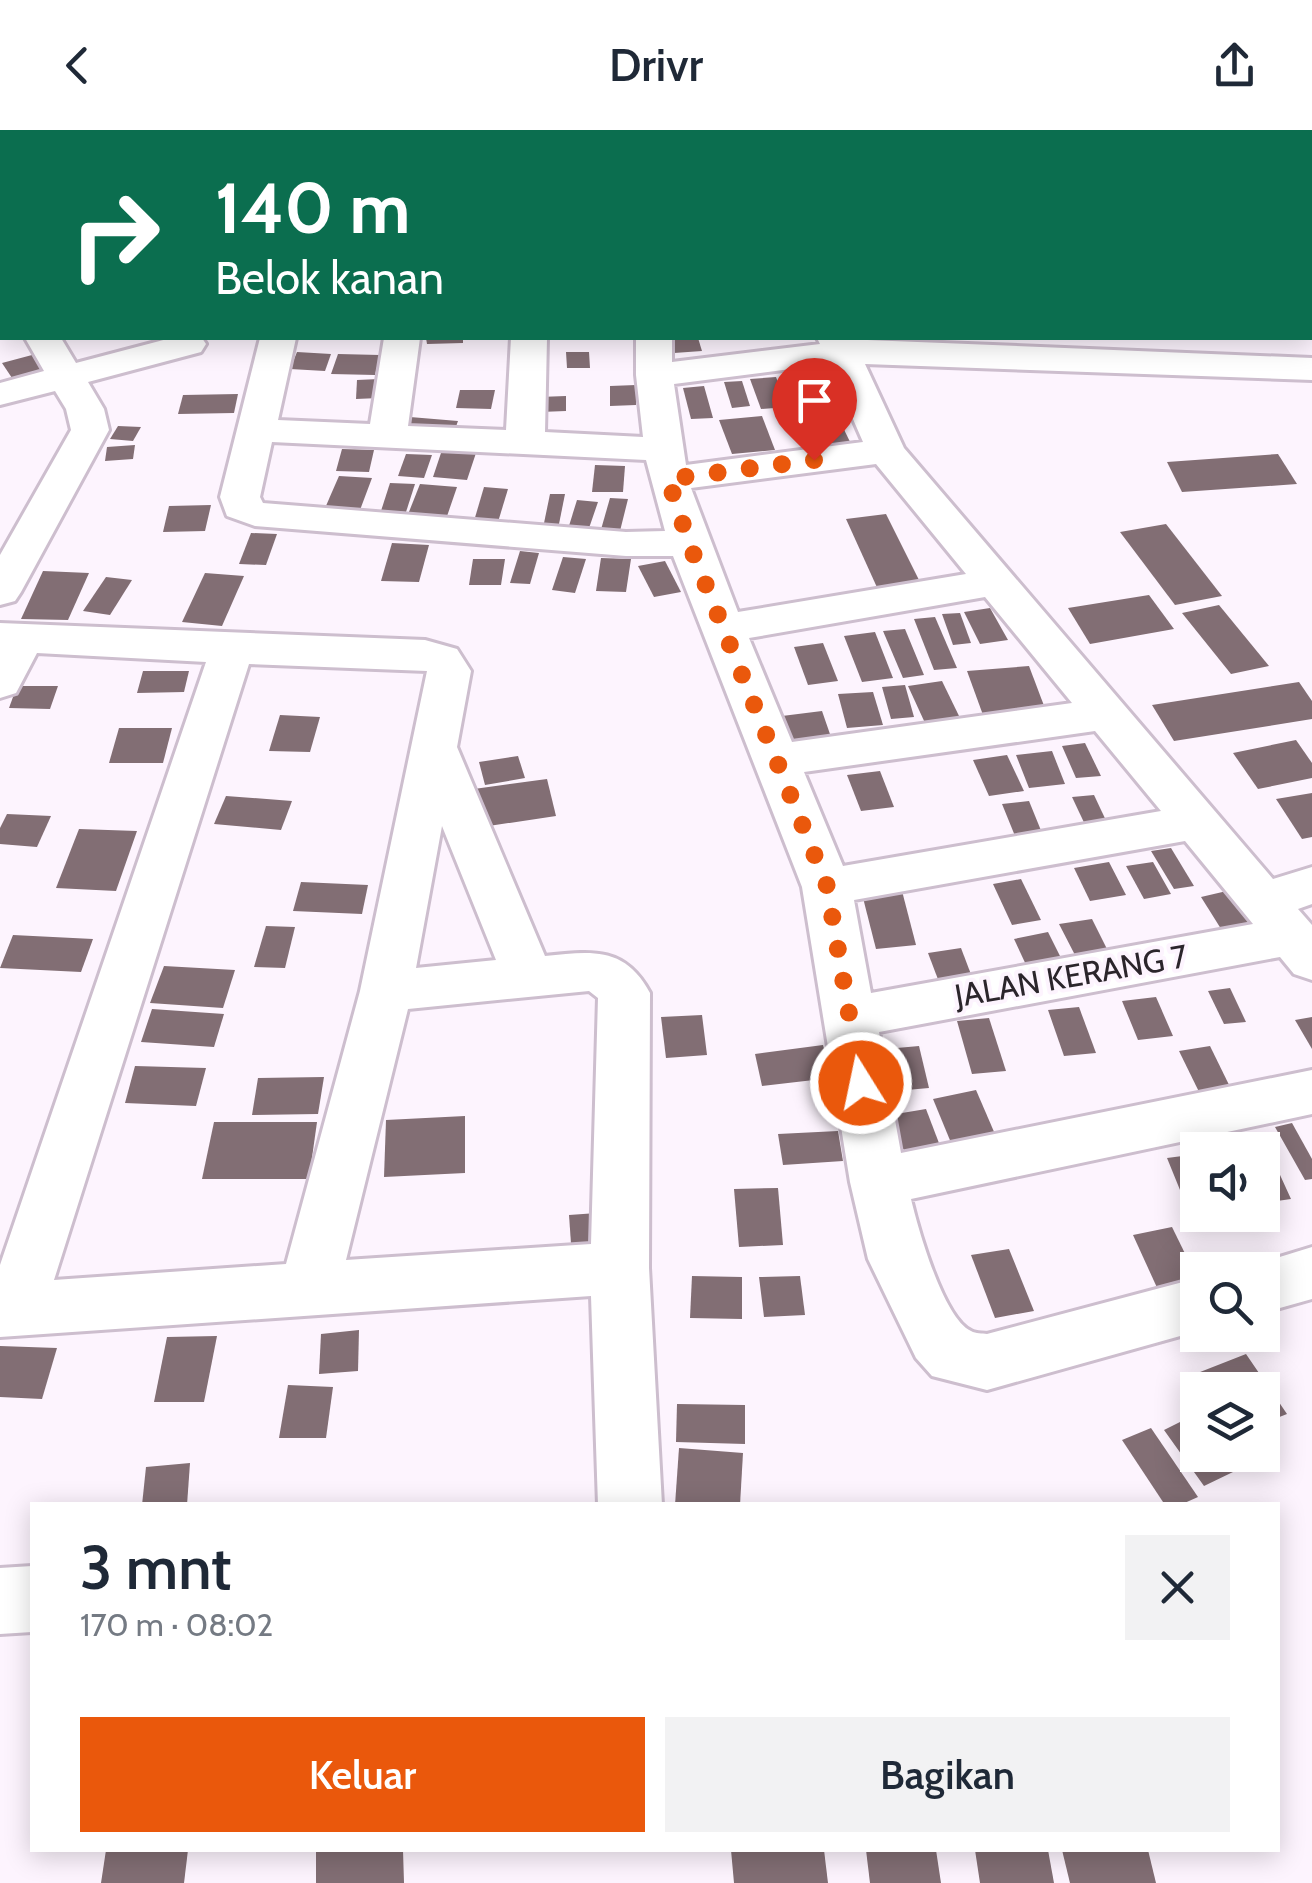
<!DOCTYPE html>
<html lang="id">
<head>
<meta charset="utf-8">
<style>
	body { margin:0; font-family:Cabin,sans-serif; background:#f2f2f3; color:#1f2937; height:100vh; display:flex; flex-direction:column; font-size:38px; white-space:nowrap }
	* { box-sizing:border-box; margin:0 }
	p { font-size:32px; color:#747a83 }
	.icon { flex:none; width:55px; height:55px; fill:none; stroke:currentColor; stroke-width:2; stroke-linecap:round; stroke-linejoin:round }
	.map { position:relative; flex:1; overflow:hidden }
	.side { position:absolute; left:30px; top:1372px; width:1250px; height:350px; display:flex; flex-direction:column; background:#fff; border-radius:0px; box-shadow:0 5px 25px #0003 }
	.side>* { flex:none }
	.banner { position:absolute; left:0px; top:0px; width:1312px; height:210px; box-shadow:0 5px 25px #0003; background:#0b6e4f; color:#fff; overflow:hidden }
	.buttons { position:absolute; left:1180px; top:1002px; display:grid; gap:20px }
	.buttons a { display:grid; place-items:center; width:100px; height:100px; border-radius:0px; background:#fff; box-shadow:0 5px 25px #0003; font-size:50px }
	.pin { position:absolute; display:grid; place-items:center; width:85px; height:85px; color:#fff; margin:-102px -42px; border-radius:50% 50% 50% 0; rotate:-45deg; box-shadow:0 0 10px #0007 }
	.pin .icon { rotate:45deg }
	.me { position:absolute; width:110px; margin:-55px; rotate:350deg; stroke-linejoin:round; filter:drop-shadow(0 0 8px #0008) }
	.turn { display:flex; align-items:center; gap:35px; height:210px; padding:0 50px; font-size:45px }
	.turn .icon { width:130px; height:130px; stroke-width:2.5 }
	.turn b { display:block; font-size:70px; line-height:85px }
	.round { display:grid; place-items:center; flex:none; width:105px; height:105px; border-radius:0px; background:#f2f2f3 }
	.head { display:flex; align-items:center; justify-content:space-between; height:170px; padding:0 50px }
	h1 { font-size:60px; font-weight:600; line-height:75px }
	.button { display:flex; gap:20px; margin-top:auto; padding:20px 50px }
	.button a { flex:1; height:115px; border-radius:0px; background:#ea580c; color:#fff; font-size:40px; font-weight:600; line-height:115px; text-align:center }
	.button a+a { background:#f2f2f3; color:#1f2937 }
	header { display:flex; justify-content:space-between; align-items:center; height:130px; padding:0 50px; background:#fff; font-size:45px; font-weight:600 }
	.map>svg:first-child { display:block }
	.building { fill:#826e74 }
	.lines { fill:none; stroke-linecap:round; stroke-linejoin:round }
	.street-casing { stroke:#cdbece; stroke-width:6 }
	.street { fill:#fff; fill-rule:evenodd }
	.route { stroke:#ea580c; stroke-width:18; stroke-dasharray:0 32.4 }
	.labels { text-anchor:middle; stroke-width:8; stroke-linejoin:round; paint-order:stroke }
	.street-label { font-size:32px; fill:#2b252b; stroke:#fdf4fe }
</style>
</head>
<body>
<header><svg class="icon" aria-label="back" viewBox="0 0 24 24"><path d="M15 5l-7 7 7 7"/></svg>Drivr<svg class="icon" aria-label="share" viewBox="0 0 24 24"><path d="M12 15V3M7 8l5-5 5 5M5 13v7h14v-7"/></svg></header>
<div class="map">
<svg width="1312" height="1753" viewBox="0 0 1312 1753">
	<rect width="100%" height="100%" fill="#fdf4fe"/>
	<g class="building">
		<path d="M426,208H463V213L427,214Z"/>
		<path d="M669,208H698L702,221L674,223Z"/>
		<path d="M297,222L331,224L325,241L290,239Z"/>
		<path d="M566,222H589L590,238H567Z"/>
		<path d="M338,224L380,225L375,245L331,244Z"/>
		<path d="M32,225L46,246L16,254L2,233Z"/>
		<path d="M829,238L845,272L814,275L800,241Z"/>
		<path d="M776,247L787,277L761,279L750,249Z"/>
		<path d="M379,249V268L356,269L357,250Z"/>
		<path d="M742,251L750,276L732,278L724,252Z"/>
		<path d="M636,255V275L610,276V256Z"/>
		<path d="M704,256L713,288L691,289L683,258Z"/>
		<path d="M460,260H495L491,279L456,278Z"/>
		<path d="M238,264L234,283L178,284L183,265Z"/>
		<path d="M566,266V281L540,282L539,267Z"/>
		<path d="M835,281L853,318L819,322L802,285Z"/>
		<path d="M762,286L775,320L732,324L719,290Z"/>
		<path d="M410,287L458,291L454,302L405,298Z"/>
		<path d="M118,296L141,297L133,311L110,309Z"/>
		<path d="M135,315L133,329L105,331L107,317Z"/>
		<path d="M342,319L374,320L369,342L336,341Z"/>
		<path d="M442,320L476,323L467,350L433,347Z"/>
		<path d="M406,324L432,325L424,348L398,346Z"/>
		<path d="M1278,324L1297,354L1182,362L1167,332Z"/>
		<path d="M595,335L625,336L623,362H592Z"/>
		<path d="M339,346L372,348L357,388L322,385Z"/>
		<path d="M390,353L415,354L406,382L381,381Z"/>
		<path d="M420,354L457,357L444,395L405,392Z"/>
		<path d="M484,357L508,359L498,392L474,391Z"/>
		<path d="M550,364H565L558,399L543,398Z"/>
		<path d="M610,368L628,369L619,405L600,403Z"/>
		<path d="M577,370L598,372L588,401L568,399Z"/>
		<path d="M211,375L205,401L163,402L169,376Z"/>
		<path d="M886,384L923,458L880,464L846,389Z"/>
		<path d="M1166,394L1222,466L1175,475L1120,402Z"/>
		<path d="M251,403L277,404L266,435L239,434Z"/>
		<path d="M392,413L429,415L419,452L381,451Z"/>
		<path d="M520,421L539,423L530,454L510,453Z"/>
		<path d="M563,427L586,429L575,463L552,460Z"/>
		<path d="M601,428L631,429L626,462L596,461Z"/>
		<path d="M473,429H505L501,455H469Z"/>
		<path d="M665,431L681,462L654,467L638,436Z"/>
		<path d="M43,441L89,443L68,490L21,489Z"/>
		<path d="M205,443L244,446L222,496L182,492Z"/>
		<path d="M106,447L132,450L110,485L83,481Z"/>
		<path d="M1149,465L1174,499L1090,514L1068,478Z"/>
		<path d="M1219,475L1269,536L1231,544L1182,483Z"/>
		<path d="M990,478L1008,510L980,514L964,482Z"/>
		<path d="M960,483L971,513L953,515L942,484Z"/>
		<path d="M935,487L957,538L934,540L914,489Z"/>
		<path d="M905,499L924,545L903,548L883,501Z"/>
		<path d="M875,502L893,548L862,552L844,506Z"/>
		<path d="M823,513L838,551L808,555L794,517Z"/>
		<path d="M1029,536L1046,581L983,585L967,541Z"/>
		<path d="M143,541H189L184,562L137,563Z"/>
		<path d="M942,551L960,588L925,593L908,556Z"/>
		<path d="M1299,552L1312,571V589L1174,611L1152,575Z"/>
		<path d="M905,555L914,587L891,589L882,557Z"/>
		<path d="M17,556H58L50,579L9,578Z"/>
		<path d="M873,562L883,595L847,598L838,564Z"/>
		<path d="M822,581L831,607L784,613L774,587Z"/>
		<path d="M280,585L320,587L310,622L269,621Z"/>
		<path d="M119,598H172L163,633H109Z"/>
		<path d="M1296,610L1312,633V648L1258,659L1233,623Z"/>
		<path d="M1085,613L1101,646L1076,648L1062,616Z"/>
		<path d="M1052,621L1065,654L1029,658L1016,625Z"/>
		<path d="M1007,625L1024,661L989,666L973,630Z"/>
		<path d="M518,626L525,648L485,655L479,632Z"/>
		<path d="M880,641L894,677L861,681L847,645Z"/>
		<path d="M547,649L556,686L482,697L474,659Z"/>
		<path d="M1312,663V707L1302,709L1276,669Z"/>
		<path d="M1094,665L1110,699L1088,701L1072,667Z"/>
		<path d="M226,666L292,671L281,700L214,694Z"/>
		<path d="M1029,671L1042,703L1015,706L1002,674Z"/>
		<path d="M7,684L51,686L37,717L0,714V698Z"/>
		<path d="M79,699L137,701L116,761L56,758Z"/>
		<path d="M1171,718L1194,756L1174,759L1151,721Z"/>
		<path d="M1109,732L1126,765L1090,771L1074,738Z"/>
		<path d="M1153,732L1171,764L1144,769L1126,736Z"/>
		<path d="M1021,749L1041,790L1012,795L993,754Z"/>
		<path d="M301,752L368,755L362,784L293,781Z"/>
		<path d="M1231,760L1259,803L1228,810L1201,767Z"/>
		<path d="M902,761L916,815L876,819L862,764Z"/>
		<path d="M1092,789L1108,821L1076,827L1059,794Z"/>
		<path d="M266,796L295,797L285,838L254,837Z"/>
		<path d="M1048,802L1062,830L1027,837L1014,809Z"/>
		<path d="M13,805L93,809L81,842L0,838Z"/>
		<path d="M961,818L972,847L939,852L928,823Z"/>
		<path d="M164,836L235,840L223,878L150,873Z"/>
		<path d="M1230,858L1246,892L1224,894L1208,861Z"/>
		<path d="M1156,867L1173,906L1138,910L1122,871Z"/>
		<path d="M1079,877L1096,923L1064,926L1048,880Z"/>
		<path d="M152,879L224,884L214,917L141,912Z"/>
		<path d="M702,885L707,925L666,928L661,887Z"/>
		<path d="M1312,887V919L1295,890Z"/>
		<path d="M989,888L1006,941L972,944L957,891Z"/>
		<path d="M823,915L831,948L762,956L755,924Z"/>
		<path d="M919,916L929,958L884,962L875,920Z"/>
		<path d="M1210,916L1233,963L1202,968L1179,921Z"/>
		<path d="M135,936L206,938L196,976L125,973Z"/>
		<path d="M324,947L318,984L252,985L258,948Z"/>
		<path d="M976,960L998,1011L954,1020L933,969Z"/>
		<path d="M926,979L942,1021L905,1028L890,985Z"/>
		<path d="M465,986V1043L384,1047L386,990Z"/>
		<path d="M214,992H317L309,1049H202Z"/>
		<path d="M1292,993L1312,1029V1049L1305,1050L1275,997Z"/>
		<path d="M838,1001L843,1031L783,1035L778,1004Z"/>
		<path d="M1264,1010L1291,1069L1262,1073V1020H1231L1229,1015Z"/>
		<path d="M1198,1024V1086L1191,1087L1167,1028Z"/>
		<path d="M778,1058L783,1115L739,1117L734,1059Z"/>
		<path d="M597,1083L601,1125L572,1128L569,1085Z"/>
		<path d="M1172,1097L1198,1150L1159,1162L1133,1105Z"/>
		<path d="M1009,1119L1034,1181L995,1188L971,1125Z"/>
		<path d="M692,1146L742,1147V1189L690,1188Z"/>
		<path d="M800,1146L805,1185L764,1187L759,1147Z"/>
		<path d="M359,1200L358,1241L319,1244L321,1204Z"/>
		<path d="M217,1206L204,1272H154L167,1207Z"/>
		<path d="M0,1216L57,1218L42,1269L0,1267Z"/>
		<path d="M1246,1224L1287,1284L1262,1294V1260H1206L1195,1244Z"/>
		<path d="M288,1255L333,1257L326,1308H279Z"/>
		<path d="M677,1274L745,1275V1314L676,1312Z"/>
		<path d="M1192,1286L1198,1294V1325H1220L1233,1342L1204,1356L1164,1300Z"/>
		<path d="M1151,1298L1198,1367L1180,1375H1165L1122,1310Z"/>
		<path d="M679,1318L743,1323L740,1375H675Z"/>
		<path d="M190,1333L187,1375H142L146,1337Z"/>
		<path d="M106,1720H188L184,1753H101Z"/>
		<path d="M316,1720H403L404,1753H316Z"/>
		<path d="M731,1720H824L828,1753H734Z"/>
		<path d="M866,1720H936L941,1753H870Z"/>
		<path d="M975,1720H1048L1054,1753H980Z"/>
		<path d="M1062,1720H1148L1156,1753H1070Z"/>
	</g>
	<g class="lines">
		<g class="street-casing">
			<g id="street">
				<rect x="774" y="0" width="30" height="2"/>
				<path d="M1275,0H1306L1307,2H1276Z"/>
				<rect x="1310" y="49" width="2" height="20"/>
				<rect x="0" y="117" width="2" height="25"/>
				<rect x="1310" y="127" width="2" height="21"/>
				<rect x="0" y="180" width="2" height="22"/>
				<path d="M25,208H61L76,233L171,208H202L206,214L201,222L88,252L104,279L109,300L21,462L15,471L0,475V425L71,300L66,279L55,261L0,275V253L44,241Z"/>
				<path d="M260,208H296L278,290L370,294L384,208H420L408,296L506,300L511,208H547L545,302L643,307L636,245V208H672V232L820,214L817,208L1312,228V250L865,234L904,318L1273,749L1312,737V774L1298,779L1312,795V850L1294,844L1280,827L879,902L901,1023L1312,940V984L911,1069C918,1098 943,1188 971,1201C976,1204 982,1203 987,1204L1198,1148V1201L987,1260L932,1246L916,1228L868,1129L850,1052L802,757L673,426H626L255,396L227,386L220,367ZM829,234L863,312L686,335L674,254ZM272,312L646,330L665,401L626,402L263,373L260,367ZM876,334L966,444L738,482L691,358ZM985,467L1072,573L792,612L749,508ZM1095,601L1161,681L843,736L804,642ZM1185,711L1253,794L871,863L854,770Z"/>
				<path d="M0,493L425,510L457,519L471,541L457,617L545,826C592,821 625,816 650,863L649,1138L662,1375H598L591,1166L0,1207V1135L206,532L37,523L16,563L0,568ZM249,534L427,541L360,861L286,1134L54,1150ZM442,696L496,830L416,838ZM589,861L598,868L591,1114L346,1130L408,879Z"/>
				<path d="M1312,1117V1169L1262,1183V1140L1241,1139Z"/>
				<path d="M32,1436V1502L0,1504V1438Z"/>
			</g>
		</g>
		<use href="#street" class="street"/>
	</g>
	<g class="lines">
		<path class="route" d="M814,330L668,349L689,413L827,756L861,953"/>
	</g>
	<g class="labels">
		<g class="street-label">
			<text transform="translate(1071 846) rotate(-10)" y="11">JALAN KERANG 7</text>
		</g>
	</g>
</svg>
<div class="buttons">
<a><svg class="icon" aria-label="sound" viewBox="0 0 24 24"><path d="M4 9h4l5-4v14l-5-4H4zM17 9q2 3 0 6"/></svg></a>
<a><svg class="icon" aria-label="search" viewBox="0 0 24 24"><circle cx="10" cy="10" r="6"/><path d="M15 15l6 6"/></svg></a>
<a><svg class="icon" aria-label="layers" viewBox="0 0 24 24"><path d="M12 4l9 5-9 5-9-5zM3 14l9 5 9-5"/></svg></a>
</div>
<div class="pin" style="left:814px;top:330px;background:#d93025"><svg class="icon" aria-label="arrive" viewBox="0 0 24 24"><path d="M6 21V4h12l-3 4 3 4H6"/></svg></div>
<svg class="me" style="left:861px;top:953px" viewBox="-20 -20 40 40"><circle r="17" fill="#ea580c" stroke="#fff" stroke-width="3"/><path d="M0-11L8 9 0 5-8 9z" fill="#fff"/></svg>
<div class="banner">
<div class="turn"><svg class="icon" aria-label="right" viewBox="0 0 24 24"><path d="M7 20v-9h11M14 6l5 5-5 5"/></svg><div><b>140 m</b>Belok kanan</div></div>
</div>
<section class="side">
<div class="head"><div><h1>3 mnt</h1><p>170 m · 08:02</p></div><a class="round"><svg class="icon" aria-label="close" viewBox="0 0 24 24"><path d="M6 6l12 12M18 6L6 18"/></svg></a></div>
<div class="button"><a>Keluar</a><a>Bagikan</a></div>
</section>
</div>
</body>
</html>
